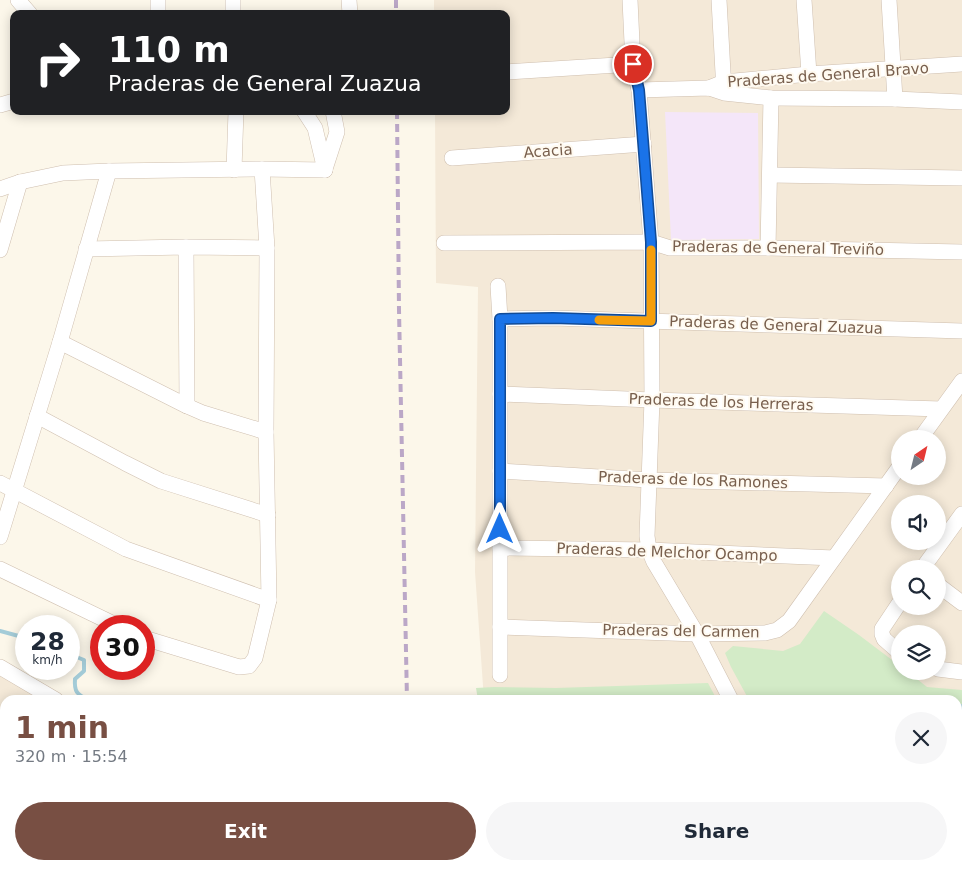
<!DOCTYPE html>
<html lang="en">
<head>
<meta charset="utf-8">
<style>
	body { margin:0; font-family:"DejaVu Sans",sans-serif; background:#f6f6f7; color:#1f2937; height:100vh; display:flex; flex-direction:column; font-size:19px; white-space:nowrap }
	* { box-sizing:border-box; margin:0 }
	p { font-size:16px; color:#747a83 }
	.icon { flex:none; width:28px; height:28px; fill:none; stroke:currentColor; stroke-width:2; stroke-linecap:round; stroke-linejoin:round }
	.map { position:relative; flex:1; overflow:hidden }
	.drawer { position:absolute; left:0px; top:695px; width:962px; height:175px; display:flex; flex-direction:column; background:#fff; border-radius:15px 15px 0 0; box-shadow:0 2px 12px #0003 }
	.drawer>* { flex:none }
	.guide { position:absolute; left:10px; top:10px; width:500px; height:105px; border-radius:10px; box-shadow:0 2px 12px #0003; background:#202124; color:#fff; overflow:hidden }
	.needle { width:32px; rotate:35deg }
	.controls { position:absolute; left:891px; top:430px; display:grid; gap:10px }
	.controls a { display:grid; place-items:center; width:55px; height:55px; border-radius:50%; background:#fff; box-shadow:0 2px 12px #0003; font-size:25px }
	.speed { position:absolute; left:15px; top:615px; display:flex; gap:10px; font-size:25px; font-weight:700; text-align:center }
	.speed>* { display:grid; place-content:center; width:65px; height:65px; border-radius:50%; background:#fff; box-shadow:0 2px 12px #0003; line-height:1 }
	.speed small { font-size:12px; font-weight:400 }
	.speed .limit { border:8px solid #d22; background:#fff; color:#111 }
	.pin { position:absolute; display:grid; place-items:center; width:42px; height:42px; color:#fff; margin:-21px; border:2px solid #fff; border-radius:50%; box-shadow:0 1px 5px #0007 }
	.me { position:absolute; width:55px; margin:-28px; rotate:0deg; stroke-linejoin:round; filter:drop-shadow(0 0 4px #0008) }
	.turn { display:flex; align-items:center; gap:18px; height:105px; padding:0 15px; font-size:22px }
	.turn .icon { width:65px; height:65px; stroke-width:2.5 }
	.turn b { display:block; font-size:35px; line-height:42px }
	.round { display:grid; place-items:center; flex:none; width:52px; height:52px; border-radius:26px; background:#f6f6f7 }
	.overview { display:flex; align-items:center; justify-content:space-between; height:85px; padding:0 15px }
	h1 { font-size:30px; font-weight:700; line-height:38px; color:#784f43 }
	.action { display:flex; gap:10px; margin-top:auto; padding:10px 15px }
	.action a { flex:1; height:58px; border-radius:30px; background:#784f43; color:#fff; font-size:20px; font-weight:700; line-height:58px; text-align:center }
	.action a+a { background:#f6f6f7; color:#1f2937 }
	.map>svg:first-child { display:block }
	.residential { fill:#f4e9d8; fill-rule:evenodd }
	.education { fill:#f4e6f9 }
	.green { fill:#d3ebc7 }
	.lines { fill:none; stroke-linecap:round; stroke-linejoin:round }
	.stream { stroke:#a4ccd8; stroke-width:4 }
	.canal { stroke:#bedee7; stroke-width:14 }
	.street-casing { stroke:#cfbfaf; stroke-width:16 }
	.street { stroke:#fff; stroke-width:15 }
	.rail { stroke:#bba7c7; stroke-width:4; stroke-dasharray:8 5; stroke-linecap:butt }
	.route-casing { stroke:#114b97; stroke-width:12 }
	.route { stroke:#1a73e8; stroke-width:9 }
	.slow { stroke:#f59e0b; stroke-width:9 }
	.labels { text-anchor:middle; stroke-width:4; stroke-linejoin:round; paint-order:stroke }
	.street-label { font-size:15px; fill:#785f4d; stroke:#fffaf0 }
</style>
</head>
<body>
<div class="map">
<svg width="962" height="870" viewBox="0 0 962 870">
	<rect width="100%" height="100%" fill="#fcf7ea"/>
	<g class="residential">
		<path d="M434,0H962V870H495L494,865H958V700H484L475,572L478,287L436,283L435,111H506V14H434ZM900,439H938V476H900ZM900,504H938V541H900ZM900,569H938V606H900ZM900,634H938V671H900Z"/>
		<path d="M0,663L44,700H5V865H47L40,870H0Z"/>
	</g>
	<path class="education" d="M665,112L758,113L759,239L671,240Z"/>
	<g class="green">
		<path d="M824,611L859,635L900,666V671H907L927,687L962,690V790L958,791V700H749L731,667L725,653L733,646L783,651L800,644Z"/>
		<path d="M708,683L717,700H478L476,688L494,687L556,688Z"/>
	</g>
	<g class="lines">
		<g class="stream">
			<path d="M0,631L26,638"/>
			<path d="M69,654L84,660V671L75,679C74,692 77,694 88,700"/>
		</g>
		<g class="canal">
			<path d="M958,711H962"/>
			<path d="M513,870L520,865"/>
		</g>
		<g class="street-casing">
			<g id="street">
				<path d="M18,0L30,14"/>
				<path d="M349,0L350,14"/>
				<path d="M630,0L633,64L639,90L651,242L652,400L647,536L649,550L654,562L697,634L731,700"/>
				<path d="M719,0L724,91"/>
				<path d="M804,0L809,74"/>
				<path d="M889,0L895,99"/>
				<path d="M158,14V0"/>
				<path d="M233,14V0"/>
				<path d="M506,72L633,64"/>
				<path d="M709,88L724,82L809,74L962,64"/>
				<path d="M639,90L709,88L724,93L771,98L895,99L962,102"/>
				<path d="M0,105L14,101"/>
				<path d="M304,111L315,128L325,170"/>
				<path d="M452,158L644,144"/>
				<path d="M325,169L337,132L333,111"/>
				<path d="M234,170L236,111"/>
				<path d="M770,175L962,178"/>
				<path d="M0,189L20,182L63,173L109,171L262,169L325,170"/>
				<path d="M444,243L651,242L670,248H768L962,252"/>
				<path d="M186,247L187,406"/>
				<path d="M768,248L771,98"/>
				<path d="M86,249L186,247L267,248"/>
				<path d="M0,250L20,182"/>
				<path d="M498,286L500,319V675"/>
				<path d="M500,319L553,318L962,331"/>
				<path d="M60,342L187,406L203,413L266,432"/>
				<path d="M500,394L652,400L941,409"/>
				<path d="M37,416L125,463L161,481L268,515"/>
				<path d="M920,439L962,381"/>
				<path d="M500,471L649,480L886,486"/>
				<path d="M0,483L126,549L269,600"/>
				<path d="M0,537L60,342L109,171"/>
				<path d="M500,548L649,550L834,558"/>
				<path d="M0,569L118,626"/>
				<path d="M922,569L962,514"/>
				<path d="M938,585L962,603"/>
				<path d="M900,602L882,629V634L884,639L900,653"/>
				<path d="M500,627L697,634L765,633L777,630L789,621L900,466"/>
				<path d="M144,638L239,667L249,666L255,658L269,600L266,432L267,248L262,169"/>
				<path d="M0,667L56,700"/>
				<path d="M938,669L962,672"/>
				<path d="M0,762L5,765"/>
				<path d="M958,799L962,798"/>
				<path d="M0,852L5,848"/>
				<path d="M627,865L628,870"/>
				<path d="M719,865L721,870"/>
				<path d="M816,865L818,870"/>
			</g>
		</g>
		<use href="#street" class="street"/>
		<g class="rail">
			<path d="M396,0V14"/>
			<path d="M397,111L399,310L407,700"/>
			<path d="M409,865V870"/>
		</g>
	</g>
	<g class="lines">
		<g class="route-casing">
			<path id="route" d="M500,529V319L553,318L651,321V242L639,90L633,64"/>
		</g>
		<use href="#route" class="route"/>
		<path class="slow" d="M599,320L651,321V250"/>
	</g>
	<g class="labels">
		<g class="street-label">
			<text transform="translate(828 75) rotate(-4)" y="5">Praderas de General Bravo</text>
			<text transform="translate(548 151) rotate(-4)" y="5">Acacia</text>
			<text transform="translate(778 248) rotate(1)" y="5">Praderas de General Treviño</text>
			<text transform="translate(776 325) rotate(2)" y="5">Praderas de General Zuazua</text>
			<text transform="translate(721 402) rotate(2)" y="5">Praderas de los Herreras</text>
			<text transform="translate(693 480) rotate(2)" y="5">Praderas de los Ramones</text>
			<text transform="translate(667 552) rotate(2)" y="5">Praderas de Melchor Ocampo</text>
			<text transform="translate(681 631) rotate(1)" y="5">Praderas del Carmen</text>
		</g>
	</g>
</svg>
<div class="controls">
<a><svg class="needle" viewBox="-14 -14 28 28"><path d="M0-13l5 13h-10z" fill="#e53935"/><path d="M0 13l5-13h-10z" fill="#747a83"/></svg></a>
<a><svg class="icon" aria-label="sound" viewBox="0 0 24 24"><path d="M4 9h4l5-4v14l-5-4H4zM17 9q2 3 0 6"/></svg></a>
<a><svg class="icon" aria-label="search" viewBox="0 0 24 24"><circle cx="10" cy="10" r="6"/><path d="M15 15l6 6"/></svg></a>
<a><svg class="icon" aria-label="layers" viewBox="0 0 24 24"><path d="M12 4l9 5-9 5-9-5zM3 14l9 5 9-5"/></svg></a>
</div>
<div class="speed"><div>28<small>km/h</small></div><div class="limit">30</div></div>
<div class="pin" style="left:633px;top:64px;background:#d93025"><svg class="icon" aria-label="arrive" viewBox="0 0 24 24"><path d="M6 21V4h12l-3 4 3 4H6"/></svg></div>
<svg class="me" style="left:500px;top:529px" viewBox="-20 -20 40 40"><path d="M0-17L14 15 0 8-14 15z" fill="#1a73e8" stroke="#fff" stroke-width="4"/></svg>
<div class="guide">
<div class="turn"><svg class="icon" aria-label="right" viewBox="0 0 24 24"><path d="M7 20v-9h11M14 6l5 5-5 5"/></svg><div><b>110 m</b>Praderas de General Zuazua</div></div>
</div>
<section class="drawer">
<div class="overview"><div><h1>1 min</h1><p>320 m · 15:54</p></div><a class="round"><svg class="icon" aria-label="close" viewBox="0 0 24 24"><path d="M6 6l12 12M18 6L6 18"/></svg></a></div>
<div class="action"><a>Exit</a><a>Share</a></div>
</section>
</div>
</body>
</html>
